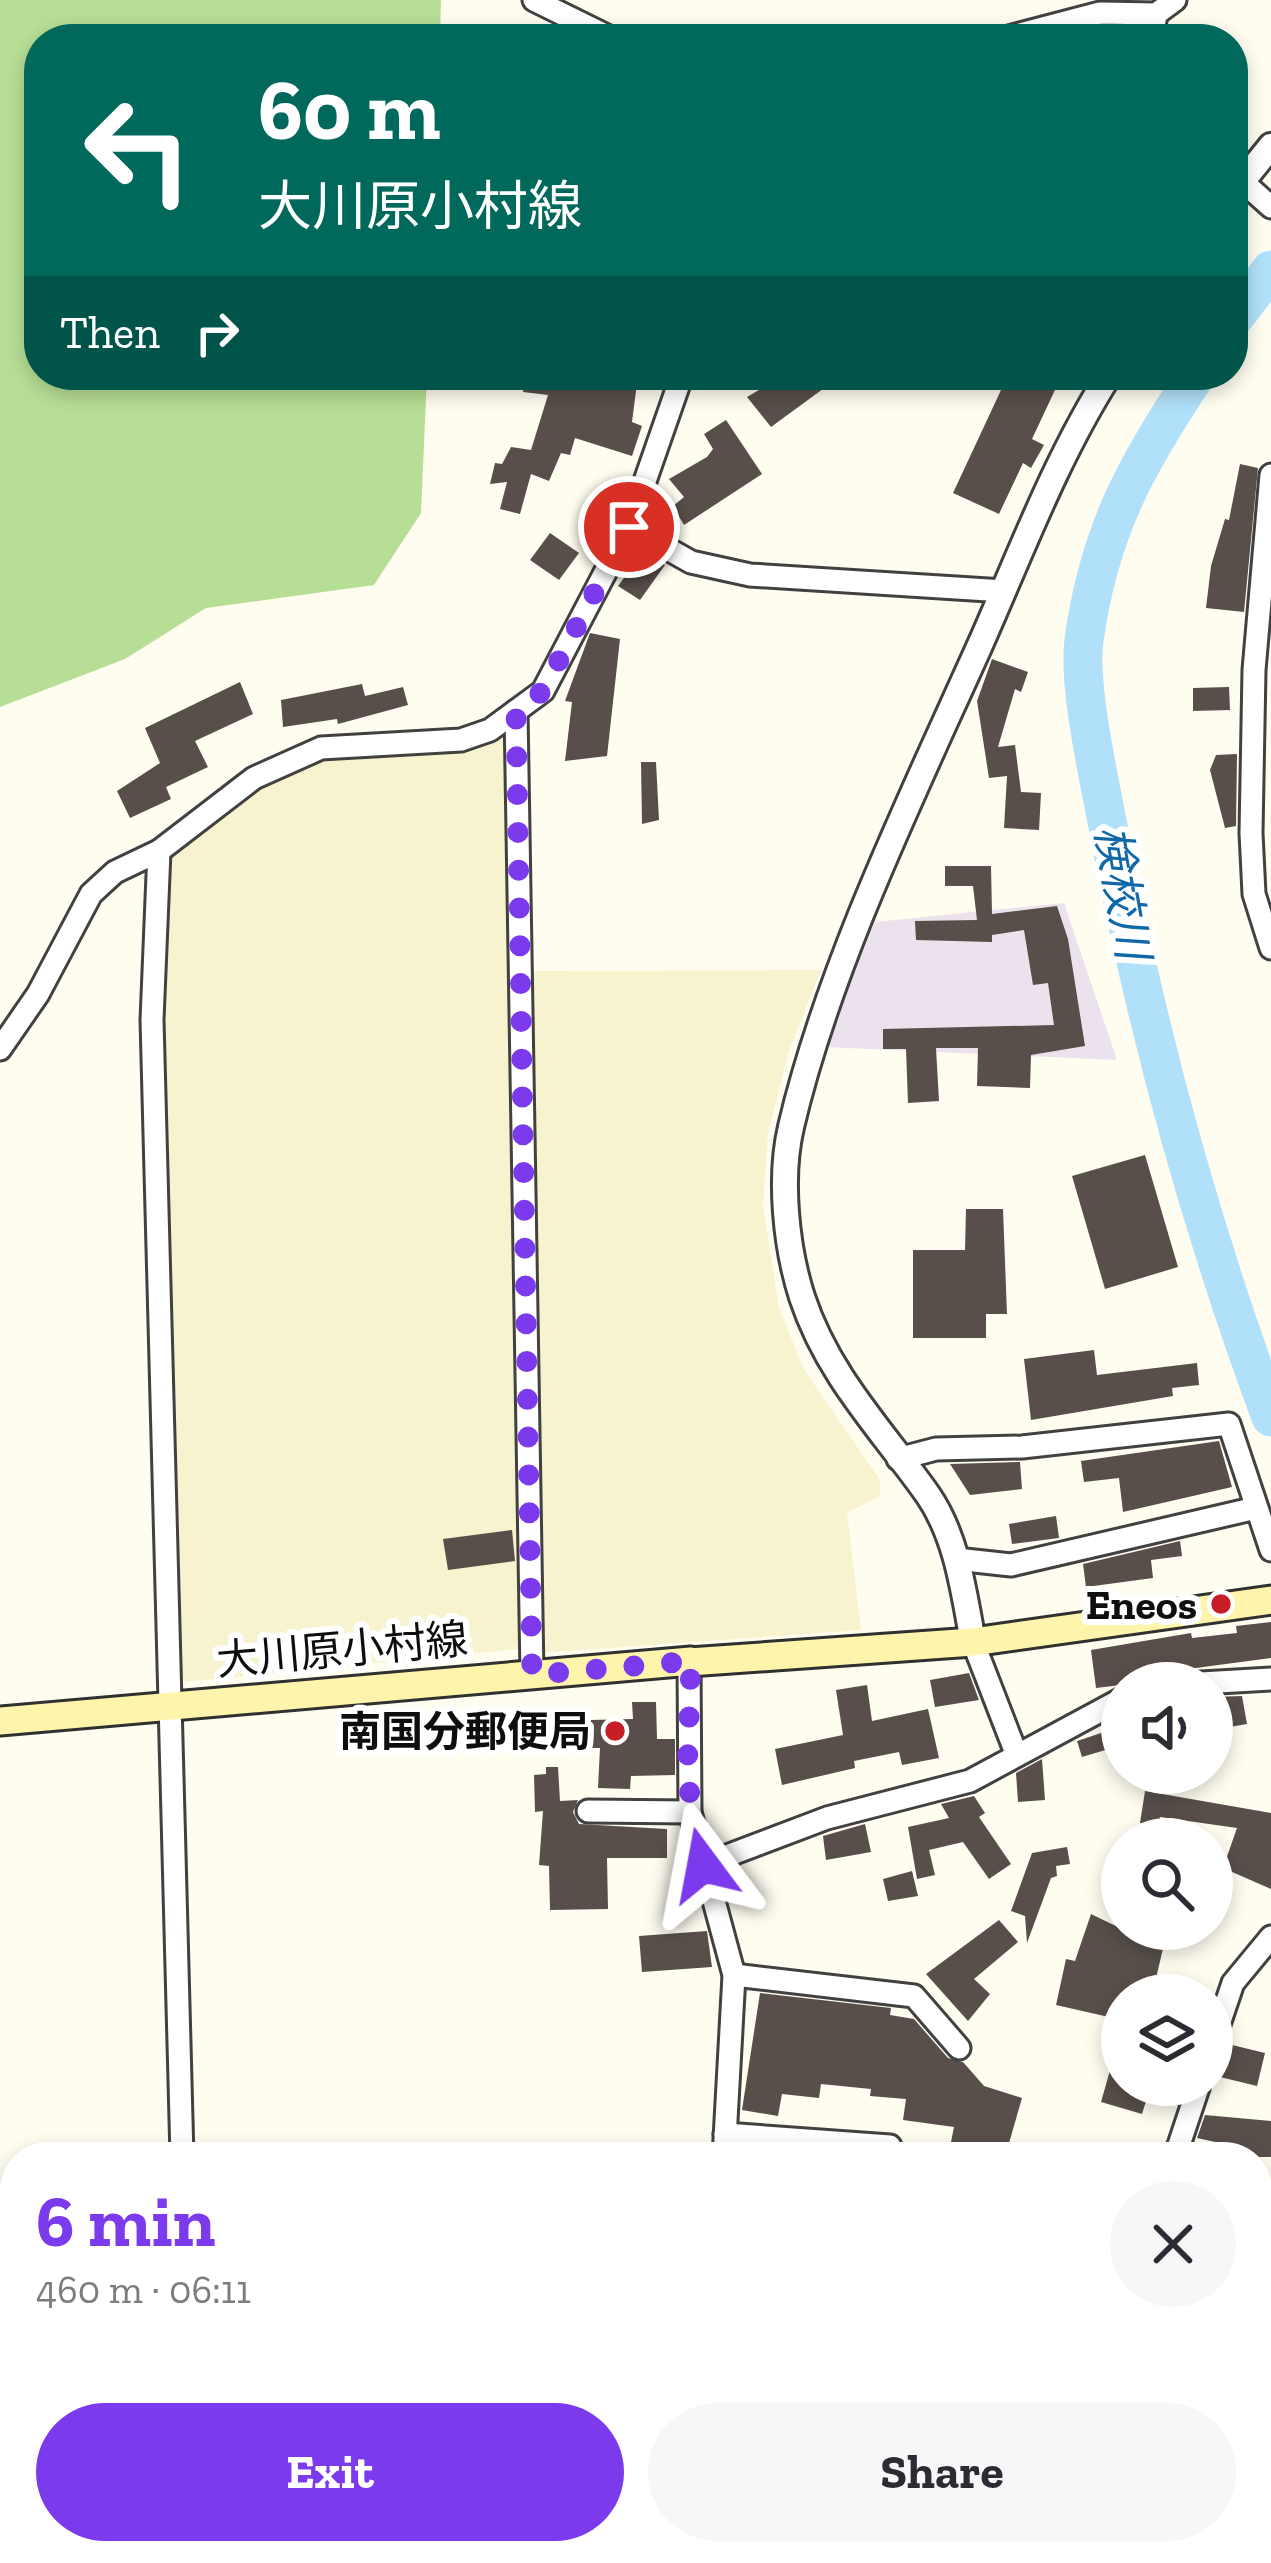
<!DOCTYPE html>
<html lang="en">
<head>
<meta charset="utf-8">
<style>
	body { margin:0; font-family:"Zilla Slab","Noto Sans JP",serif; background:#f7f7f7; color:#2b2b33; height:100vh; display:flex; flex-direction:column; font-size:45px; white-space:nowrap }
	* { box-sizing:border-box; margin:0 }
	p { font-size:39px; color:#7c7c81 }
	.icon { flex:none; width:66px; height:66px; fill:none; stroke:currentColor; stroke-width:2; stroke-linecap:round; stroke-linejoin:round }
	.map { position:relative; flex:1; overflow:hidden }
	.side { position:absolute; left:0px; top:2142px; width:1272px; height:423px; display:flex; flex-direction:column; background:#fff; border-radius:48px 48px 0 0; box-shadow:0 6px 18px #0003 }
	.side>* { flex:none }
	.guide { position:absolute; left:24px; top:24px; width:1224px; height:366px; border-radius:48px; box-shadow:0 6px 18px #0003; background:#00695c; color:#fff; overflow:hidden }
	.tools { position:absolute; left:1101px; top:1662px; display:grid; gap:24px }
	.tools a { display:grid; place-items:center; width:132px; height:132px; border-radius:50%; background:#fff; box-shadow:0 6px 18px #0003; font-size:60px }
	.pin { position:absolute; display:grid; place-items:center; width:102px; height:102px; color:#fff; margin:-51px; border:6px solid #fff; border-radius:50%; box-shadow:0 3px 12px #0007 }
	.me { position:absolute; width:132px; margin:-66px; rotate:347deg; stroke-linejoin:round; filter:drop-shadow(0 0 9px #0008) }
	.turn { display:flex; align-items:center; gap:42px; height:252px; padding:0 36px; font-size:54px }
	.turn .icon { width:156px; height:156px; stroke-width:2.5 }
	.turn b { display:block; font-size:84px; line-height:102px }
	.then { display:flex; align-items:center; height:114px; padding:0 36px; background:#0003; gap:24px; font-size:45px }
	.round { display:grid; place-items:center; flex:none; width:126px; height:126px; border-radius:63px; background:#f7f7f7 }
	.head { display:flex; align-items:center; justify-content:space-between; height:204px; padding:0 36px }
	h1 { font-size:72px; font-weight:700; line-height:90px; color:#7c3aed }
	.action { display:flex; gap:24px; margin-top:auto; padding:24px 36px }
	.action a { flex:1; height:138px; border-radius:72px; background:#7c3aed; color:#fff; font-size:48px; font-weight:700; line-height:138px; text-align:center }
	.action a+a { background:#f7f7f7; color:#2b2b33 }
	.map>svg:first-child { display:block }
	.industrial { fill:#ece2ed }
	.farmland { fill:#f7f3ce }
	.forest { fill:#b7de95 }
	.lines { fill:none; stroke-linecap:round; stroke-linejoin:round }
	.river { stroke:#b1e0fa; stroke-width:39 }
	.building { fill:#584f4a }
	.minor-casing { stroke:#414141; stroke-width:27 }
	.tertiary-casing { stroke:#414141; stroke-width:30 }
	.secondary-casing { stroke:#303030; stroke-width:33 }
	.minor { stroke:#fff; stroke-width:21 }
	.tertiary { stroke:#fff; stroke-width:24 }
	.secondary { stroke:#fff4ab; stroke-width:27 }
	.route { stroke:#7c3aed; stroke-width:21; stroke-dasharray:0 37.8 }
	.poi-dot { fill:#c71e28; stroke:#fff; stroke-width:4.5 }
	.labels { text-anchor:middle; stroke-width:12; stroke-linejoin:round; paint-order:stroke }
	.poi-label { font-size:42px; font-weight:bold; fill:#0e0e0e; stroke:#fff; text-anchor:end }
	.street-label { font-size:42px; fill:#0e0e0e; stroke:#fff }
	.water-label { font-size:45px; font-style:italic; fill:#1068a8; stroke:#fff }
</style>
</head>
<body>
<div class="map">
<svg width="1271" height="2563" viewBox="0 0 1271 2563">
	<rect width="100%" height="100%" fill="#fffcf0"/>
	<path class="industrial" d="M1064,903L1117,1060L824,1047L875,922Z"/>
	<g class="farmland">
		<path d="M512,719L528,1648L173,1683L163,856L197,824L302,760L458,746Z"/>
		<path d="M821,970L789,1051L768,1133L763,1206L779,1307L803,1368L880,1480V1496L847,1513L861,1630L538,1653L522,971Z"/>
	</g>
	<path class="forest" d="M0,0H441L440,39H39V375H427L421,513L374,585L206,608L125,659L0,707Z"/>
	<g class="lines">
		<g class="river">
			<path d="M1233,319L1271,270"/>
			<path d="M1196,375C1136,465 1099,531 1084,640C1078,685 1098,774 1107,821C1145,1024 1199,1223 1271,1417"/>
		</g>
	</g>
	<g class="building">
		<path d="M525,375H638L632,422L642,426L632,456L575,438L570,455L561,453L549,481L531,474L520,514L500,509L507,482L490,484L495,463L502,464L511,447L531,450L548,395L523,392Z"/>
		<path d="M784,375H842L771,427L747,397Z"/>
		<path d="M1008,375H1062L1032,439L1044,445L1031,468L1023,463L999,514L953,493Z"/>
		<path d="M726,420L762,474L684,525L673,506L684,497L669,479L707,457L713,449L704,434Z"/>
		<path d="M1240,464L1258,468L1244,612L1206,608L1211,566L1225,519L1229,520Z"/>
		<path d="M550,533L579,553L559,580L530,560Z"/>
		<path d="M643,552L665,565L640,600L618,586Z"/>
		<path d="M590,633L620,639L607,756L565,761L572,702L565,701Z"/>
		<path d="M992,659L1028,672L1021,692L1015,689L998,747L1015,745L1021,792L1041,793L1039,830L1004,828L1007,776L989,778L977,701Z"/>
		<path d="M240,682L253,714L195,741L208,767L166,787L171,799L130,818L117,791L160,763L145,728Z"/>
		<path d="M362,684L365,696L403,687L408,705L338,724L337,719L283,727L281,700Z"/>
		<path d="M1229,687L1230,710L1193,711V688Z"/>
		<path d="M1237,754L1236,826L1225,828L1210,770L1216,755Z"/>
		<path d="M641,762H656L659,820L642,824Z"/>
		<path d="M945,866H991L992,914L1057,906L1068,939L1085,1046L1031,1055L1030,1088L977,1086L978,1048H936L939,1101L908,1103L906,1049H883V1029L1054,1025L1048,983L1033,985L1024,930L992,935V942L916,940L915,921L977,920L973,886H945Z"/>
		<path d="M1145,1155L1178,1267L1105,1289L1072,1176Z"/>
		<path d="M966,1209H1003L1007,1314H986V1338H913V1250H965Z"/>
		<path d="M1094,1350L1097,1375L1197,1363L1199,1385L1172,1388L1173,1396L1031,1420L1024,1359Z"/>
		<path d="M1219,1441L1232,1487L1123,1512L1119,1478L1084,1482L1081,1461Z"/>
		<path d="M1020,1462L1022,1489L970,1495L950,1464Z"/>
		<path d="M1056,1516L1059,1538L1012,1544L1009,1524Z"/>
		<path d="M512,1530L515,1561L448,1570L443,1539Z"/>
		<path d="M1180,1541L1182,1556L1151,1560L1153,1578L1086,1587L1083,1564Z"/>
		<path d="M1271,1622V1658L1143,1675L1145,1682L1096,1688L1091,1650L1191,1633L1192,1638L1237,1633L1236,1626Z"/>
		<path d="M969,1673L979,1700L935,1707L930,1680Z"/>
		<path d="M867,1685L872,1721L928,1709L939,1758L902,1765L899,1752L854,1761L855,1768L782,1785L775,1749L843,1735L836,1690Z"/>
		<path d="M1242,1696L1247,1724L1212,1730V1697Z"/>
		<path d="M632,1702H656L657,1739H675V1775L631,1776L630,1789L598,1788L600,1748H590V1720L633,1719Z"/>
		<path d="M1122,1726V1745L1082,1757L1077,1741Z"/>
		<path d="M1042,1759L1045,1800L1018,1802L1016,1773Z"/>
		<path d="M546,1767H558L560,1801L578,1800L573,1812L579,1824L667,1829V1858H607L608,1909L550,1910L549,1866L539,1865L543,1811L535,1812L534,1775L546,1774Z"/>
		<path d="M1145,1791L1271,1813V1889L1223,1868L1237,1828L1160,1817L1159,1826L1140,1823Z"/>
		<path d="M974,1796L985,1813L979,1817L1011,1864L989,1879L963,1842L929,1850L935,1875L917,1879L908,1827L949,1818L941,1804Z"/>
		<path d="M865,1824L871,1852L826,1860L823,1836Z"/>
		<path d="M1067,1847L1070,1864L1056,1866L1057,1876L1051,1878L1027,1943L1025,1916L1011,1911L1032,1853Z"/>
		<path d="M912,1871L918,1896L888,1901L883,1879Z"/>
		<path d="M1091,1914L1122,1929L1166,1936L1152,1995H1122V2020L1056,2005L1066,1959L1075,1961Z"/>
		<path d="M999,1920L1018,1942L974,1979L990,1994L968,2021L926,1974Z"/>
		<path d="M707,1931L712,1967L642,1972L639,1936Z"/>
		<path d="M760,1993L891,2008L890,2015L914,2019L948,2058L963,2062L984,2086L1022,2098L1005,2157H948L954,2127L903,2120L906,2099L870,2096L871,2089L821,2084L819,2098L782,2094L778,2116L742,2110Z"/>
		<path d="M1228,2044L1265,2053L1257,2086L1220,2077Z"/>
		<path d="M1117,2046L1122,2047V2085H1151L1142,2114L1101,2102Z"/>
		<path d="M1205,2115L1271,2121V2157H1215L1220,2143L1197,2138Z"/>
	</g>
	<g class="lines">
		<g class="minor-casing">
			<g id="minor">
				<path d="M534,0L613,39"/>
				<path d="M1001,39L1100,13L1156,14L1175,0"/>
				<path d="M1152,39L1156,14"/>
				<path d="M1233,173L1271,207"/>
				<path d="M1271,475L1254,670L1251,833L1254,894L1271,948"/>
				<path d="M629,527L691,562L750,575L1004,591"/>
				<path d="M516,711L532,1675"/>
				<path d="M159,851L152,1020L182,2157"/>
				<path d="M0,1049L38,994L91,894L115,872L159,851L254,778L321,748L461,740L490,730L543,691L629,527L682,375"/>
				<path d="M898,1459L936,1449L1022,1447L1229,1424L1271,1550"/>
				<path d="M956,1559L1011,1565L1256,1508"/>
				<path d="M973,1642L1016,1753"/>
				<path d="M689,1662L690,1812L734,1975L724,2157"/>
				<path d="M1201,1683L1271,1679"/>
				<path d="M588,1811L690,1812"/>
				<path d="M703,1865L827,1818L970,1781L1122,1699"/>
				<path d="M734,1975L914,1996L959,2048"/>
				<path d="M1212,2045L1233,1983L1271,1937"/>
				<path d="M725,2134L890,2146"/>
				<path d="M1175,2157L1199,2085"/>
				<path d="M1257,2373L1271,2376"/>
				<path d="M1271,2458V2470"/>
				<path d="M192,2550V2563"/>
				<path d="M699,2563L700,2550"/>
				<path d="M1029,2563L1031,2550"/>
			</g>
		</g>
		<g class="tertiary-casing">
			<g id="tertiary">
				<path d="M1233,193L1271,146"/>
				<path d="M973,1642C964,1593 957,1537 928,1495C882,1430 828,1376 802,1297C786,1247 779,1178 791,1127C828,968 913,794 980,645C1020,555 1056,458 1109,375"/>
			</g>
		</g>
		<g class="secondary-casing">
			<g id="secondary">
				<path d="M689,1662L973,1642L1271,1600"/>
				<path d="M0,1721L691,1661"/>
			</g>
		</g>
		<use href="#minor" class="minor"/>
		<use href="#tertiary" class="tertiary"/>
		<use href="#secondary" class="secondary"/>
	</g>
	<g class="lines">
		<path class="route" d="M629,527L543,691L516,711L532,1675C585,1670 638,1666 691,1661L687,1778L703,1865"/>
	</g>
	<g class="poi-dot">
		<circle cx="1221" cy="1604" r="12"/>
		<circle cx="615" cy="1731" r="12"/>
	</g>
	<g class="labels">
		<g class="poi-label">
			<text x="1197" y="1619">Eneos</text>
			<text x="591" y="1746">南国分郵便局</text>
		</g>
		<g class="street-label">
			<text transform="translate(342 1649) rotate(-5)" y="15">大川原小村線</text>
		</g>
		<g class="water-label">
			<text transform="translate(1123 892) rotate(80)" y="16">検校川</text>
		</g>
	</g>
</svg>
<div class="tools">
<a><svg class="icon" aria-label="sound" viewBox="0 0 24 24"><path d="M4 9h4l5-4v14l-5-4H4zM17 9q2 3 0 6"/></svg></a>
<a><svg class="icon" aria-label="search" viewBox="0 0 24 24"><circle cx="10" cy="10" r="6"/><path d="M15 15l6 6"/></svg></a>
<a><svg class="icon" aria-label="layers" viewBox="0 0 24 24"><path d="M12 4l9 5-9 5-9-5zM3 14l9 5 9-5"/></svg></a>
</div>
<div class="pin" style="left:629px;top:527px;background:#d93025"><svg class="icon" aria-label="arrive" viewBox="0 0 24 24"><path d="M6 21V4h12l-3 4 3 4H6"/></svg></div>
<svg class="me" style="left:703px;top:1865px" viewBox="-20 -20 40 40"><path d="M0-17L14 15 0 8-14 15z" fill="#7c3aed" stroke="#fff" stroke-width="4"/></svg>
<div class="guide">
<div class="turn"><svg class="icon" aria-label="left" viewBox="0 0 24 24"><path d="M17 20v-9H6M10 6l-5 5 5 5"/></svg><div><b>60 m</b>大川原小村線</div></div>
<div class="then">Then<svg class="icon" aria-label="right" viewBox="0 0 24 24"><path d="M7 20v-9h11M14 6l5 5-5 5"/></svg></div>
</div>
<section class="side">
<div class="head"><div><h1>6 min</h1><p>460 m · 06:11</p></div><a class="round"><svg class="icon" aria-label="close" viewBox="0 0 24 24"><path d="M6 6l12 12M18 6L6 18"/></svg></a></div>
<div class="action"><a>Exit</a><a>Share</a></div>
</section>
</div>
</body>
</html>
